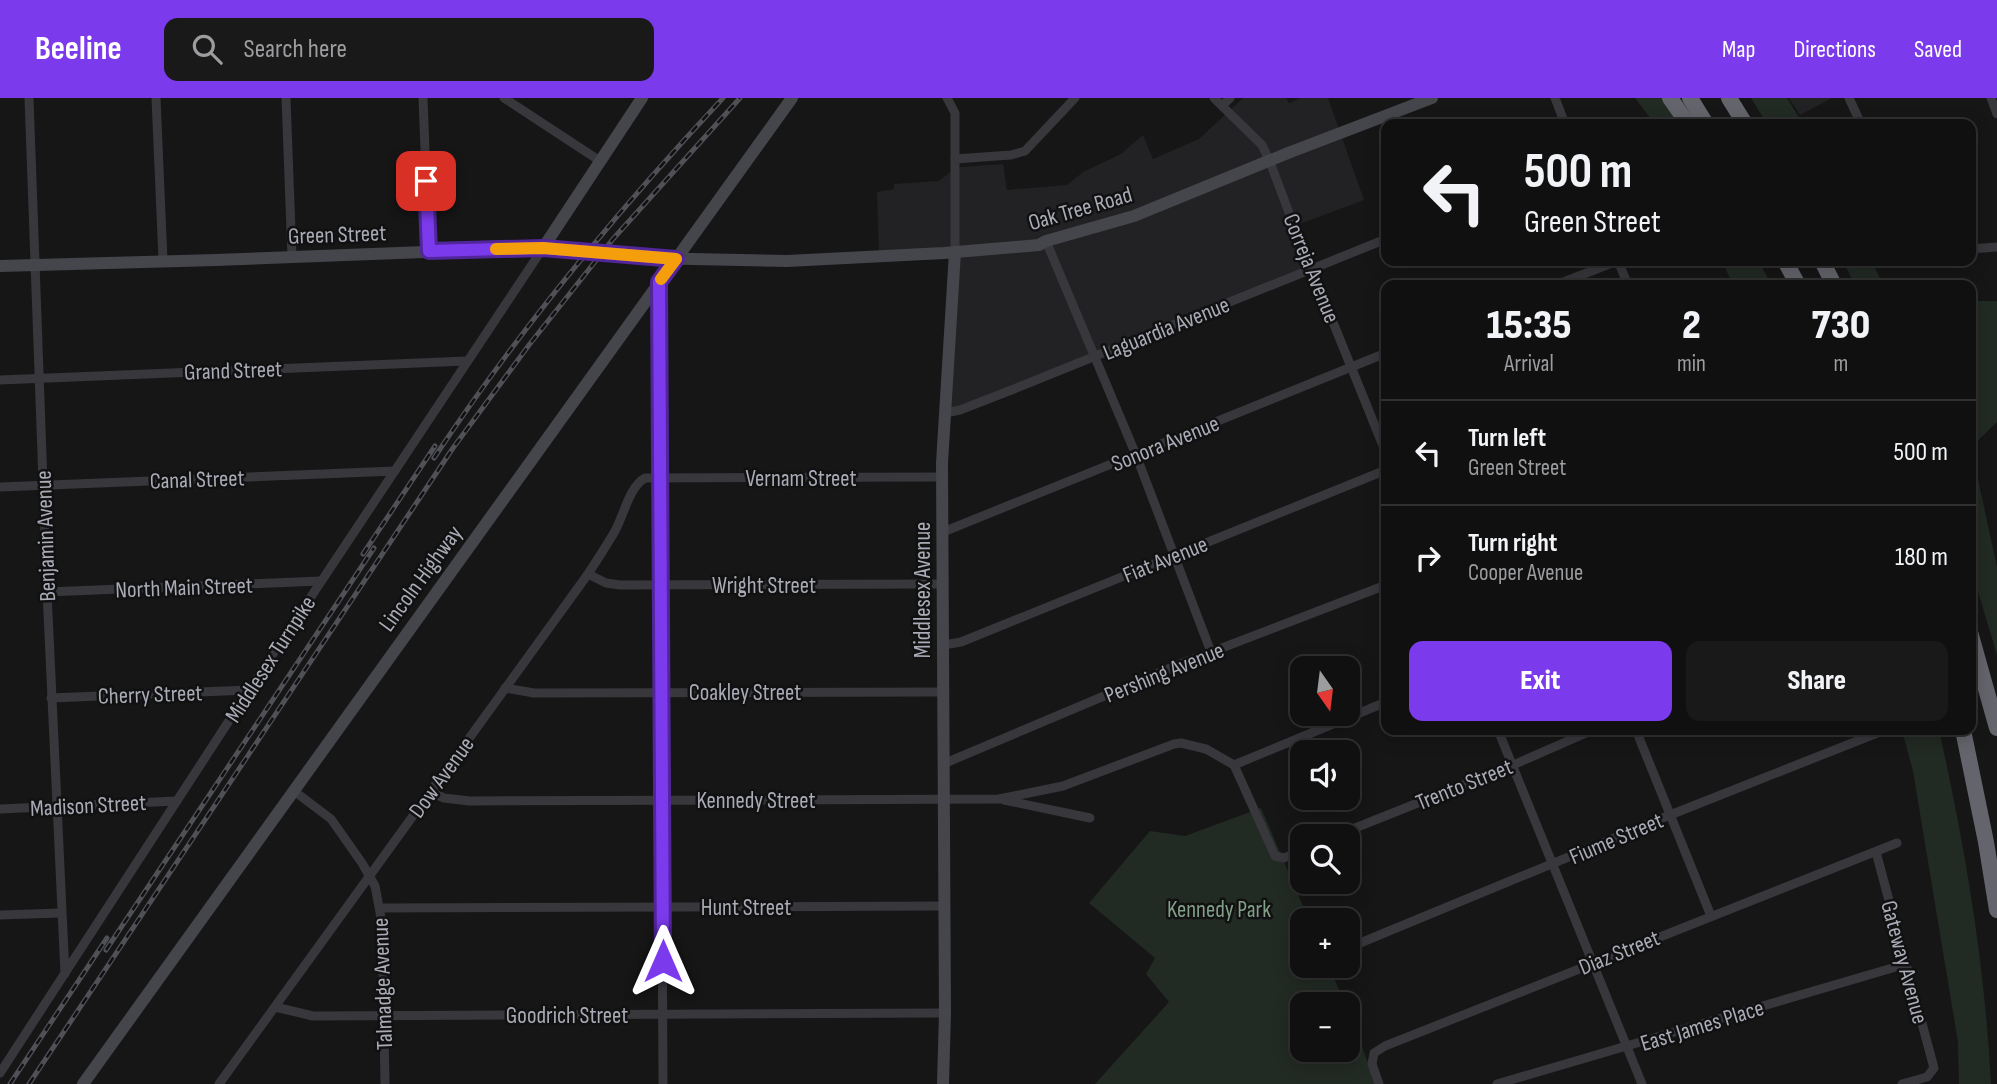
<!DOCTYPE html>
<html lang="en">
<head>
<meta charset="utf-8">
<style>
	body { margin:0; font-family:"Sofia Sans Condensed",sans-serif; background:#19191a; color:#f1f3f6; height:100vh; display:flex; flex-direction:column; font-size:26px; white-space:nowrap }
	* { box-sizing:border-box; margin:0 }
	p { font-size:23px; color:#9c9d9f }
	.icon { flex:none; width:38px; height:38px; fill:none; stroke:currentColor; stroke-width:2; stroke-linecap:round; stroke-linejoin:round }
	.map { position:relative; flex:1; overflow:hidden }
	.details { position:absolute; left:1381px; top:182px; width:595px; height:455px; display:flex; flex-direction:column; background:#101011; border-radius:14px; box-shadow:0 4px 18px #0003,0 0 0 2px #303031 }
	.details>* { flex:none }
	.banner { position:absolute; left:1381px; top:21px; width:595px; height:147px; border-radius:14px; box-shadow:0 4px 18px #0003,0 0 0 2px #303031; background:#101011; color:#f1f3f6; overflow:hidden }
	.needle { width:46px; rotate:166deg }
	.fabs { position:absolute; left:1290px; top:558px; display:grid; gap:14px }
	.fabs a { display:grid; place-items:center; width:70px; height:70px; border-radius:14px; background:#101011; box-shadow:0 4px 18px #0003,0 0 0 2px #303031; font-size:35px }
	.pin { position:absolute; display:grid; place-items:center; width:60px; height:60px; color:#fff; margin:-30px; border-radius:14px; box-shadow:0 4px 10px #0006 }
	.me { position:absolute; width:77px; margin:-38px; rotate:0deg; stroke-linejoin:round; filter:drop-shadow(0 0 5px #0008) }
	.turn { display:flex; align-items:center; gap:24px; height:147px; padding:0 28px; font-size:32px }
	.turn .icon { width:91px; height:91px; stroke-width:2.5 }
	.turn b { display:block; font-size:49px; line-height:60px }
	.eta { display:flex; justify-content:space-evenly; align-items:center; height:119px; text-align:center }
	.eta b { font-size:42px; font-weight:800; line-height:49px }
	.cta { display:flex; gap:14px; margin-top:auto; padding:14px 28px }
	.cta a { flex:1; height:80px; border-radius:14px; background:#7c3aed; color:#fff; font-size:28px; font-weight:800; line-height:80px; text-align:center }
	.cta a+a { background:#19191a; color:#f1f3f6 }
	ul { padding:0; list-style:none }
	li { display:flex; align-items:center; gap:21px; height:105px; padding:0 28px; border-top:2px solid #303031 }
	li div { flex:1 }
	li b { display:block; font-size:26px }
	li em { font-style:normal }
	header { display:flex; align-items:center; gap:42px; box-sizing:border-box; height:98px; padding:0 35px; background:#7c3aed; color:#fff }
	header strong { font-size:33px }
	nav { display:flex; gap:38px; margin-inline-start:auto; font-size:24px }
	.search { width:490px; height:63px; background:#19191a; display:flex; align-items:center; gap:18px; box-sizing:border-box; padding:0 24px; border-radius:14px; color:#9c9d9f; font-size:26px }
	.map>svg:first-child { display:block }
	.built { fill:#222224 }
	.green { fill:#222a24 }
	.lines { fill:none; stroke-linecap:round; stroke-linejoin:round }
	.street { stroke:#37373c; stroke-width:9 }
	.secondary { stroke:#45464c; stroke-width:12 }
	.highway { stroke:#64656c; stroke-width:16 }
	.rail-casing { stroke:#505157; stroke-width:5 }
	.rail { stroke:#111112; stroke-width:2.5; stroke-dasharray:8; stroke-linecap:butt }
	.route-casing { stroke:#51269a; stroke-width:18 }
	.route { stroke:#7c3aed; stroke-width:12 }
	.slow { stroke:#f59e0b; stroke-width:12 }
	.labels { text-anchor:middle; stroke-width:5; stroke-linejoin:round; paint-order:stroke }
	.street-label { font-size:23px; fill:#a9abb6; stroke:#111112 }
	.park-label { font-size:23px; fill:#829f89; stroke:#111112 }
</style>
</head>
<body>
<header>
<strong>Beeline</strong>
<div class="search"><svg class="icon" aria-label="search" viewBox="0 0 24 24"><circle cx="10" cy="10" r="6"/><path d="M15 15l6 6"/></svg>Search here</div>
<nav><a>Map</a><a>Directions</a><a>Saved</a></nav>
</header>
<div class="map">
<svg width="1997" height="986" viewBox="0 0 1997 986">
	<rect width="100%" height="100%" fill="#161617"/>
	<g class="built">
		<path d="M1243,0H1286L1289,5L1301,0H1328L1364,102L1294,128L1312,170L945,315L955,155L879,159L877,94L894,91V86L939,83L949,75L961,69L1003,66L1007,92L1067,87L1083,74L1121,56L1143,37L1153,61L1199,41Z"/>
		<path d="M1789,0H1832L1800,17Z"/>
	</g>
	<g class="green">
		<path d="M1635,0H1663L1680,26H1655Z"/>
		<path d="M1751,0H1787L1803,26H1767Z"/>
		<path d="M1722,163H1758L1772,187H1733Z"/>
		<path d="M1843,163H1872L1883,187H1855Z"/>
		<path d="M1970,203H1997V324L1971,349L1997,469V557L1971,470Z"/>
		<path d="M1902,632H1939C1965,748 1985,867 1991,986H1959L1958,944L1913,673Z"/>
		<path d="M1261,710L1309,822H1302V868H1329L1345,906H1302V952H1348V912L1376,986H1095L1169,904L1146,876L1155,860L1089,805L1150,733L1185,738Z"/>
	</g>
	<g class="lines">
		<g class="street">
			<path d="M29,0L47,494L65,876"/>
			<path d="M156,0L163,162"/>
			<path d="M286,0L292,159"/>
			<path d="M423,0L429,154"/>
			<path d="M504,0L600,63"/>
			<path d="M947,0L955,15V154"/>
			<path d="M1214,0L1262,47L1270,64L1294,128L1386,355"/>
			<path d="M1555,0L1565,26"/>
			<path d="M1849,0L1861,26"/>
			<path d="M1991,0L1997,16"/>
			<path d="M1222,8L1230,0"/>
			<path d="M955,61L1011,57L1025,53L1075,0"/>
			<path d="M1046,143L1136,357L1211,554"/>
			<path d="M1970,151L1997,149"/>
			<path d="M1618,163L1628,187"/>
			<path d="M659,186L663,986"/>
			<path d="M1556,187L1617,163"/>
			<path d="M0,282L467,263"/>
			<path d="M945,315L960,312L1014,291L1386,141"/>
			<path d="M0,389L395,373"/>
			<path d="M943,434L1386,255"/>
			<path d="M588,476L606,485L620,487L943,486"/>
			<path d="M47,494L321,483"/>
			<path d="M943,547L961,544L1386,372"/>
			<path d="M505,590L534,595L943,594"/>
			<path d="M51,600L249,592"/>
			<path d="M1498,632L1642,986"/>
			<path d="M1636,632L1711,818"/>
			<path d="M943,666L1180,566L1386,487"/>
			<path d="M1234,667L1386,604"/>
			<path d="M294,693L331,721L362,765L375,788L382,825L385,986"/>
			<path d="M430,694L444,700L469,703L999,701L1063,688L1174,646L1181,645L1206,651L1234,667L1275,758L1284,760L1302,752"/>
			<path d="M1004,702L1090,720"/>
			<path d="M0,711L177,703"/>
			<path d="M1335,738L1513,667L1593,632"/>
			<path d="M1876,754L1934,970L1927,979L1902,986"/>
			<path d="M380,810L944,808"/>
			<path d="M0,817L61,815"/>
			<path d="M1348,850L1670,717L1885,632"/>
			<path d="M275,909L313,918L945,915"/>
			<path d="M0,975L249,592L543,150"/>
			<path d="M219,986L588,476C597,462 607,447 615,433C624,417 629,389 645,380L943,379"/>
			<path d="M1379,986L1372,966L1374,955L1385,948L1897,745"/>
			<path d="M1497,986L1906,866"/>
		</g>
		<g class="secondary">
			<path d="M543,150L642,0"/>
			<path d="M0,168L216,162L527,150L646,160L787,163L944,155L1039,147L1046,143L1134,118L1288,55L1432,0"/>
			<path d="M83,986L792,0"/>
			<path d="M943,986L945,915L942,365L955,154"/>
		</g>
		<g class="highway">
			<path d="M1670,0L1688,26"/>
			<path d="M1690,0L1706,26"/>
			<path d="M1729,0L1745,26"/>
			<path d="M1785,163L1798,187"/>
			<path d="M1822,163L1834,187"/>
			<path d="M1970,534L1997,630"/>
			<path d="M1963,632L1986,744L1997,812"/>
		</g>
		<g class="rail-casing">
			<g id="rail">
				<path d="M434,360C519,232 618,112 723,0"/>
				<path d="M363,456L435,348"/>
				<path d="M106,852L374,450"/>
				<path d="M10,986L107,840"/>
				<path d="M29,986L453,350L529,247L613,141L740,0"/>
			</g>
		</g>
		<use href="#rail" class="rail"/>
	</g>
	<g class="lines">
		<g class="route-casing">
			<path id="route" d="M426,83L429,153L543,150L676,161L659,184L663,863"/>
		</g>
		<use href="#route" class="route"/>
		<path class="slow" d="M496,151L543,150L676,161L661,181"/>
	</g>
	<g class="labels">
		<g class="street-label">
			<text transform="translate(1080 110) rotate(-16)" y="8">Oak Tree Road</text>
			<text transform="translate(337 136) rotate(-2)" y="8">Green Street</text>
			<text transform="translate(1312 170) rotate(68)" y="8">Correja Avenue</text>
			<text transform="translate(1166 230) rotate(-22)" y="8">Laguardia Avenue</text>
			<text transform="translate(233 272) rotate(-2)" y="8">Grand Street</text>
			<text transform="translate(1165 345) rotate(-22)" y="8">Sonora Avenue</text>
			<text x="801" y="388">Vernam Street</text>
			<text transform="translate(197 381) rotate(-2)" y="8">Canal Street</text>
			<text transform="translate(45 438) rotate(-92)" y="8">Benjamin Avenue</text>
			<text transform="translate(1165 461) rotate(-22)" y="8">Fiat Avenue</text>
			<text transform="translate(420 480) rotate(-54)" y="8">Lincoln Highway</text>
			<text x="764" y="495">Wright Street</text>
			<text transform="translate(184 489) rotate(-2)" y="8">North Main Street</text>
			<text transform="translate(922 492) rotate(-90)" y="8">Middlesex Avenue</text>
			<text transform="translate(270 561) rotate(-57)" y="8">Middlesex Turnpike</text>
			<text transform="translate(1164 574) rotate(-22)" y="8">Pershing Avenue</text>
			<text x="745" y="602">Coakley Street</text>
			<text transform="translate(150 596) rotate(-2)" y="8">Cherry Street</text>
			<text transform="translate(441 679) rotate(-54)" y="8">Dow Avenue</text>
			<text transform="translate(1464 686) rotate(-22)" y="8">Trento Street</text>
			<text x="756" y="710">Kennedy Street</text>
			<text transform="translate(88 707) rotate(-3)" y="8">Madison Street</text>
			<text transform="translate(1616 740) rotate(-23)" y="8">Fiume Street</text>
			<text x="746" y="817">Hunt Street</text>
			<text transform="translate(1619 854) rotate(-22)" y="8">Diaz Street</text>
			<text transform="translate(1905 864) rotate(75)" y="8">Gateway Avenue</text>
			<text transform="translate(382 886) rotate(-92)" y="8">Talmadge Avenue</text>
			<text x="567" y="925">Goodrich Street</text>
			<text transform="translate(1702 927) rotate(-17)" y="8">East James Place</text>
		</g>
		<g class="park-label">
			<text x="1219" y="819">Kennedy Park</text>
		</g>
	</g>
</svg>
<div class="fabs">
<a><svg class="needle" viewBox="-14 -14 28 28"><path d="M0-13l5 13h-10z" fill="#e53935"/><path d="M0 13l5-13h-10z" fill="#9c9d9f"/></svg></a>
<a><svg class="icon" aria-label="sound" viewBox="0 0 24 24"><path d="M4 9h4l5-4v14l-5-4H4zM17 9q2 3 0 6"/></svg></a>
<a><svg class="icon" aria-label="search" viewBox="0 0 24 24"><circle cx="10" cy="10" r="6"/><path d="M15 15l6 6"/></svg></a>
<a>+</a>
<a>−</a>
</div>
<div class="pin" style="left:426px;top:83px;background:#d93025"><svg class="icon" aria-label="arrive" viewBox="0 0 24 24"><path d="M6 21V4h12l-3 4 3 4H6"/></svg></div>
<svg class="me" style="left:663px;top:863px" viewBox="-20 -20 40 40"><path d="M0-17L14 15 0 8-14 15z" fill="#7c3aed" stroke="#fff" stroke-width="4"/></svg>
<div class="banner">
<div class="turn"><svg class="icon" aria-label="left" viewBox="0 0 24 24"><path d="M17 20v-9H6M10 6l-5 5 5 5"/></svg><div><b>500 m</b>Green Street</div></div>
</div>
<section class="details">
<div class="eta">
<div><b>15:35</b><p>Arrival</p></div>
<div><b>2</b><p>min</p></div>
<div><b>730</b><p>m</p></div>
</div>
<ul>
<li><svg class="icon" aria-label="left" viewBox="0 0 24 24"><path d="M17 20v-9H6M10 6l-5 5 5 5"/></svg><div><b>Turn left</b><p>Green Street</p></div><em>500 m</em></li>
<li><svg class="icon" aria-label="right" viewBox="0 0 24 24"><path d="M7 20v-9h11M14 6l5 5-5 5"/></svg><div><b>Turn right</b><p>Cooper Avenue</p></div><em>180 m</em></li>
</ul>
<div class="cta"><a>Exit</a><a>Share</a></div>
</section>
</div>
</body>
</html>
